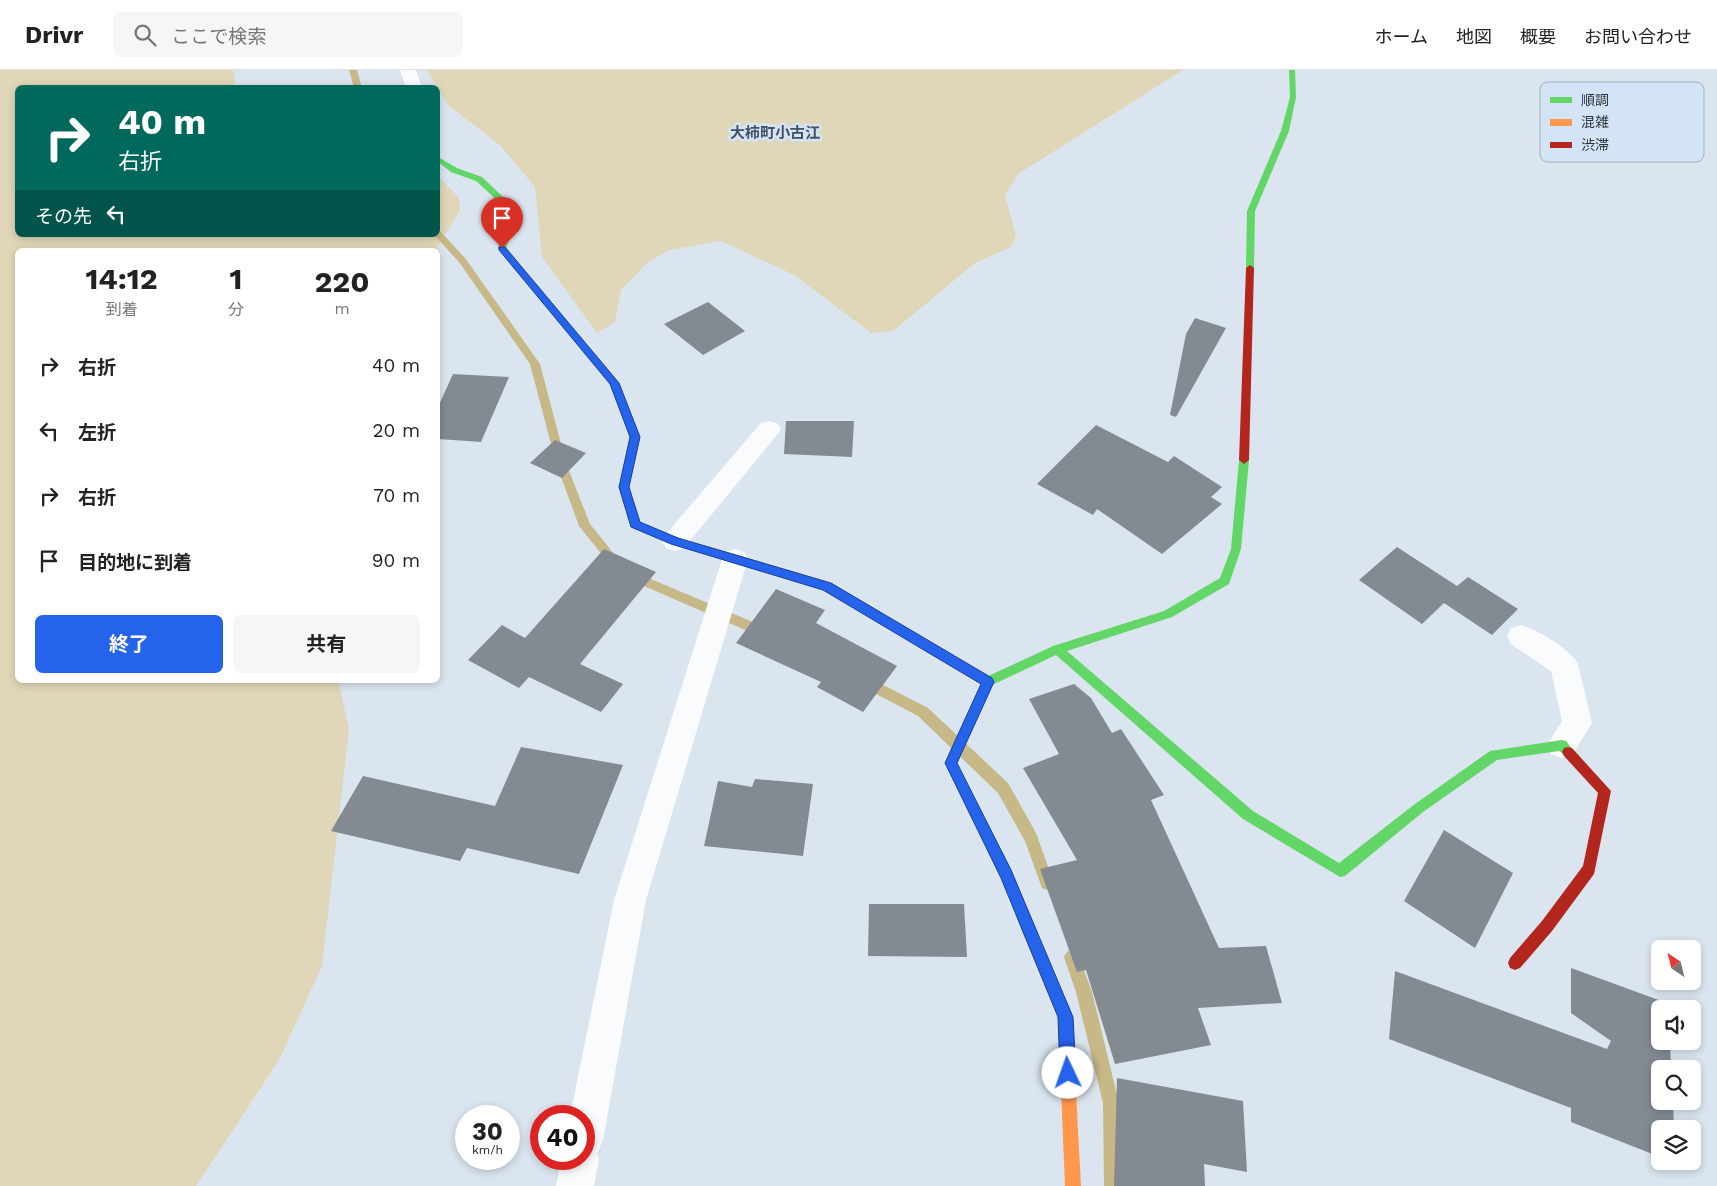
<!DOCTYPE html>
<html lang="ja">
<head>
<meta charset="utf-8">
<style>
	body { margin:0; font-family:"Work Sans","Noto Sans JP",sans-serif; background:#f6f6f6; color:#222; height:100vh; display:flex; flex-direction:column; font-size:19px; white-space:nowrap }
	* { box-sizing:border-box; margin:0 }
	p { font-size:16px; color:#767676 }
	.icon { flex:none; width:28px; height:28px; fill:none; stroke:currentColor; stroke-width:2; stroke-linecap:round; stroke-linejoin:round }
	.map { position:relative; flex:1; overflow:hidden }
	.details { position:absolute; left:15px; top:178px; width:425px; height:435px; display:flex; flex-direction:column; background:#fff; border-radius:8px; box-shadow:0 2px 8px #0003 }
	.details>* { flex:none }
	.guide { position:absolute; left:15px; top:15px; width:425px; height:152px; border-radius:8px; box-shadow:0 2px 8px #0003; background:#00695c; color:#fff; overflow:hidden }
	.needle { width:32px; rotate:325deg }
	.fabs { position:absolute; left:1651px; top:870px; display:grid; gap:10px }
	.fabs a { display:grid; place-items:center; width:50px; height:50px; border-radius:8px; background:#fff; box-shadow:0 2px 8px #0003; font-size:25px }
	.speed { position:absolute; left:455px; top:1035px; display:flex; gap:10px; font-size:25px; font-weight:700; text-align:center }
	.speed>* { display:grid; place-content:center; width:65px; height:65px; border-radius:50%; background:#fff; box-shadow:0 2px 8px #0003; line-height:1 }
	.speed small { font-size:12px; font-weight:400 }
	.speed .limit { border:8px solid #d22; background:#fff; color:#111 }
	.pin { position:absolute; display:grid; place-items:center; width:42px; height:42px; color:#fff; margin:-51px -21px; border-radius:50% 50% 50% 0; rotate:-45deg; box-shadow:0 0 5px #0007 }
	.pin .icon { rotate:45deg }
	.me { position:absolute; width:55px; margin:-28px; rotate:357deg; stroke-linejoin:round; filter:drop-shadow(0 0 4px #0008) }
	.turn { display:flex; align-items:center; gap:18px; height:105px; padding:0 20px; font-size:22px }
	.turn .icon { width:65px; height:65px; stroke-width:2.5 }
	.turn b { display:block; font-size:35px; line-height:42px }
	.then { display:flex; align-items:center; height:48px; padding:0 20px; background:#0003; gap:10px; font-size:19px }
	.eta { display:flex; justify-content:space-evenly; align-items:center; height:85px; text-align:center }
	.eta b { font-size:30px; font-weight:700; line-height:35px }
	.button { display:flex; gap:10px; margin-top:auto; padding:10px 20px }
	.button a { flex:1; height:58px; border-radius:8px; background:#2563eb; color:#fff; font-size:20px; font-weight:700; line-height:58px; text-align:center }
	.button a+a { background:#f6f6f6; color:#222 }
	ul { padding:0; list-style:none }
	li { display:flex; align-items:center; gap:15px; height:65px; padding:0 20px }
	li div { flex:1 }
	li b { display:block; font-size:19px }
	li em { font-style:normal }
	header { display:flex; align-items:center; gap:30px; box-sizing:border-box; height:70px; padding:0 25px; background:#fff; border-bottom:1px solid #e0e0e0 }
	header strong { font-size:24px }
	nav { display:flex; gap:28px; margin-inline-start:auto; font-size:18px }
	.search { width:350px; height:45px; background:#f6f6f6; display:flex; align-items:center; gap:12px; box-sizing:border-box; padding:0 18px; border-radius:8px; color:#767676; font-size:19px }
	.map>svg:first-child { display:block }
	.green { fill:#e0d7b8 }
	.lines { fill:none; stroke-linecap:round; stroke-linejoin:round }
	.stream { fill:#c7b887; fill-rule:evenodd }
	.building { fill:#838a92 }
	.street { fill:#fafbfd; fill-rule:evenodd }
	.fast { fill:#63d668; fill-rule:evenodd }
	.slow { fill:#ff974d; fill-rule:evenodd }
	.jam { fill:#b3261e; fill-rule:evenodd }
	.route { fill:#2563eb; stroke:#184099 }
	.labels { text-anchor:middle; stroke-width:5; stroke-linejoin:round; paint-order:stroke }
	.far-quarter-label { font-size:15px; font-weight:bold; fill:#435161; stroke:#d3e4f7 }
	.key { fill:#d3e4f7; stroke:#a1afbe; stroke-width:1 }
	.key-label { font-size:14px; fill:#2d333a }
</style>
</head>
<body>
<header>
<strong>Drivr</strong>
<div class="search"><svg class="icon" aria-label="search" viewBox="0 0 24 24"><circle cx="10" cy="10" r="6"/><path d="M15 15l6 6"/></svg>ここで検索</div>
<nav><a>ホーム</a><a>地図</a><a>概要</a><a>お問い合わせ</a></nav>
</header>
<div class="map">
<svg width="1717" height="1116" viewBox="0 0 1717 1116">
	<rect width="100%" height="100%" fill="#dbe5ef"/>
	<g class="green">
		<path d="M0,0H233L236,17L18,18V165H438V106L459,128L460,140L436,180H18V610H338L349,659L322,896L279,990L196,1116H0Z"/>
		<path d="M427,0H1183L1018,104L1005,126L1016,165L1011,177L975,193L893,261L871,263L794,205L721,171L669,180L647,193L621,220L615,252L597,263L542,187L535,117L501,76L448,35Z"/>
	</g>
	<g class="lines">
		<g class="stream">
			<path d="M349,0H357L362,18H354Z"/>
			<path d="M438,161L441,162L465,188L540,294L566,393L590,454L619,490L621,493L619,496H611L579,456L556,393L530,294L459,192L435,166L438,165Z"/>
			<path d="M632,501L767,558L769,562L767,566L763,567L759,566L628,509L626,506L628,503Z"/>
			<path d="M866,606L928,638L1008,713L1036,763L1054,813L1052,818L1047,820L1042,818L1025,771L998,723L918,646L861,616L860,612L861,608Z"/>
			<path d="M1072,879L1077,882L1092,922L1119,1033L1122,1116H1104L1103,1033L1076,922L1064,887L1067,882Z"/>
		</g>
	</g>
	<g class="building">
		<path d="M708,232L745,261L703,285L664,254Z"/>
		<path d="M1195,248L1226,258L1176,347L1170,345L1186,264Z"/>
		<path d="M453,304L509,307L481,372L438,369V337Z"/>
		<path d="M786,351H854L852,387L784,384Z"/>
		<path d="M1096,355L1168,392L1174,386L1222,417L1211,427L1222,434L1162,484L1097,439L1093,445L1037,414Z"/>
		<path d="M555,370L586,383L562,408L530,393Z"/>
		<path d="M1397,477L1457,516L1468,507L1518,539L1492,565L1444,533L1422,554L1359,510Z"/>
		<path d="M604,479L656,502L580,594L623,614L601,642L529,607L519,618L468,590L502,555L525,568Z"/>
		<path d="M776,519L825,540L816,553L897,596L863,642L817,617L821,612L736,573Z"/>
		<path d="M1074,614L1091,628L1112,663L1121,659L1164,725L1151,730L1219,878L1266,876L1282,933L1198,938L1211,975L1115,994L1086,900L1077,902L1040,799L1077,790L1023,698L1059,684L1029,629Z"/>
		<path d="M521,677L623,695L579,804L467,778L460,791L331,761L363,706L495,736Z"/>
		<path d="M755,709L813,714L803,786L704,776L718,711L752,717Z"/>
		<path d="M1444,760L1513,803L1475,878L1404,831Z"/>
		<path d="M869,834H964L967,887L868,886Z"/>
		<path d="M1571,898L1667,933L1668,939H1660V971H1670L1671,999H1660V1031H1673L1674,1059H1660V1087L1571,1052V1038L1389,969L1395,901L1607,979L1611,971L1571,943Z"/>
		<path d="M1117,1008L1243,1031L1247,1102L1204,1094L1205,1116H1114Z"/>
	</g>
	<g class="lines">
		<g class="street">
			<path d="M400,0H416L422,18H406Z"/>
			<path d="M769,351L777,353L781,359L777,365L684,478L675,481L666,478L662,471L666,464L761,353Z"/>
			<path d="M735,479L744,482L748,489L646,830L603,1070L597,1084L599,1089L594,1116H556L561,1089H584V1046H570L614,830L722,489L726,482Z"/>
			<path d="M1521,555C1537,560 1571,579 1578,594L1592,653L1573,684L1562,688L1551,684L1547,675L1562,651L1551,601L1511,574L1507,566L1511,558Z"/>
		</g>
		<g class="fast">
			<path d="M1289,0H1295L1296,27L1289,61L1255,141L1254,198L1250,201L1246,198L1247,141L1281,61L1290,27Z"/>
			<path d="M438,87L457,98L482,107L517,140L518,142L506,178L619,313L640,367L629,417L639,452L678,468L765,493L766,496L765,499L761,500L671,474L631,457L619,417L630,367L610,314L498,178L510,142L476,111L451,102L438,92Z"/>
			<path d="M1244,386L1249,390L1241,479L1229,514L1172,547L1067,581L1253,741L1339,793L1415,734L1490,681L1562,670L1566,671L1574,682L1572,686L1568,687L1559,681L1497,690L1423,742L1345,806L1340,807L1243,749L1056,585L992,615L957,693L1011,799L1036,861L1034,866L1029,868L1024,866L1001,807L945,693L984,608L1053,576L1164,541L1220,508L1231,479L1239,390Z"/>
		</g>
		<g class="slow">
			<path d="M761,492L831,513L992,608L994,612L992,616L988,617L984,616L823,519L757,499L756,496Z"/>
			<path d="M1029,854L1034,856L1072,947L1081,1116H1065L1058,947L1022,861L1024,856Z"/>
		</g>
		<g class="jam">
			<path d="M1250,195L1254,198L1249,390L1244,394L1239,390L1246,198Z"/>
			<path d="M1568,677L1572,678L1611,721L1594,804L1552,861L1520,898L1515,900L1510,898L1508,893L1510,888L1542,851L1583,796L1598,723L1564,686L1562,682L1564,678Z"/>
		</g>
	</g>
	<path class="route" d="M499,177H505L619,313L640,367L629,417L640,452L678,468L831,513L992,608L994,612L957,693L1011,800L1073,947L1076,1003L1073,1009L1068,1011L1063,1009L1060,1003L1058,947L1001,808L945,693L981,614L823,520L671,474L631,457L619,417L630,367L610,314L499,180Z"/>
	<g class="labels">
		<g class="far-quarter-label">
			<text x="775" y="68">大柿町小古江</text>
		</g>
	</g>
	<rect x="1540" y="12" width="164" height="80" rx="8" class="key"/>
	<rect x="1550" y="27" width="22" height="6" fill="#63d668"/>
	<rect x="1550" y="49" width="22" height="7" fill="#ff974d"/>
	<rect x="1550" y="72" width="22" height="6" fill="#b3261e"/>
	<g class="key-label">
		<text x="1581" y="35">順調</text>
		<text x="1581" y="57">混雑</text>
		<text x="1581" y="80">渋滞</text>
	</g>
</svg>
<div class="fabs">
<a><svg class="needle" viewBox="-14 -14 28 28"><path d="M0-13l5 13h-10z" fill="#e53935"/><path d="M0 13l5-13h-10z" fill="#767676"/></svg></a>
<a><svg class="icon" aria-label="sound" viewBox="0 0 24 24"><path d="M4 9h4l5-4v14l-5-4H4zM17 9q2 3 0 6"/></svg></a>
<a><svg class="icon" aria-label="search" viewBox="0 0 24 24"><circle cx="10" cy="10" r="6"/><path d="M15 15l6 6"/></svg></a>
<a><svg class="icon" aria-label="layers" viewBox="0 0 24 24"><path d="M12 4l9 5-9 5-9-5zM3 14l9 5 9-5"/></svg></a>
</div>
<div class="speed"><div>30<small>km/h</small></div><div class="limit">40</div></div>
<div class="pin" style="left:502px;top:178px;background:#d93025"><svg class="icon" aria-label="arrive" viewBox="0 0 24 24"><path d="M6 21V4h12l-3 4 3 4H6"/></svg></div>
<svg class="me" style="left:1068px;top:1003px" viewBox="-20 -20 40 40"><circle r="19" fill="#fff"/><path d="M0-13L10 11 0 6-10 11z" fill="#2563eb"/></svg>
<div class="guide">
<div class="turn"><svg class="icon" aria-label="right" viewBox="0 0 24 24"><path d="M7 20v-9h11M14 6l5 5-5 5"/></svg><div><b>40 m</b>右折</div></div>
<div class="then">その先<svg class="icon" aria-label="left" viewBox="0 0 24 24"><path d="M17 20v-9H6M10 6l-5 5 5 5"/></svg></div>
</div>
<section class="details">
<div class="eta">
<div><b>14:12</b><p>到着</p></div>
<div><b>1</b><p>分</p></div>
<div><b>220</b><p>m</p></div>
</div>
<ul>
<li><svg class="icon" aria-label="right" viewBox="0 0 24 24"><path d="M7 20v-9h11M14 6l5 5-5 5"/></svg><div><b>右折</b></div><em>40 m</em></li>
<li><svg class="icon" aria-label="left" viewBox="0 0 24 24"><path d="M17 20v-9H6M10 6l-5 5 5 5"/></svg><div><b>左折</b></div><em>20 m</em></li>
<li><svg class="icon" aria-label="right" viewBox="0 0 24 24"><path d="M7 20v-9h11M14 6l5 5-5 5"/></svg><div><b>右折</b></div><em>70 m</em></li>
<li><svg class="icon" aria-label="arrive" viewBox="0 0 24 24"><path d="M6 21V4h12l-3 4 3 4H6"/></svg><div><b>目的地に到着</b></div><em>90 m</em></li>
</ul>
<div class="button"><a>終了</a><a>共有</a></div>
</section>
</div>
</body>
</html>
